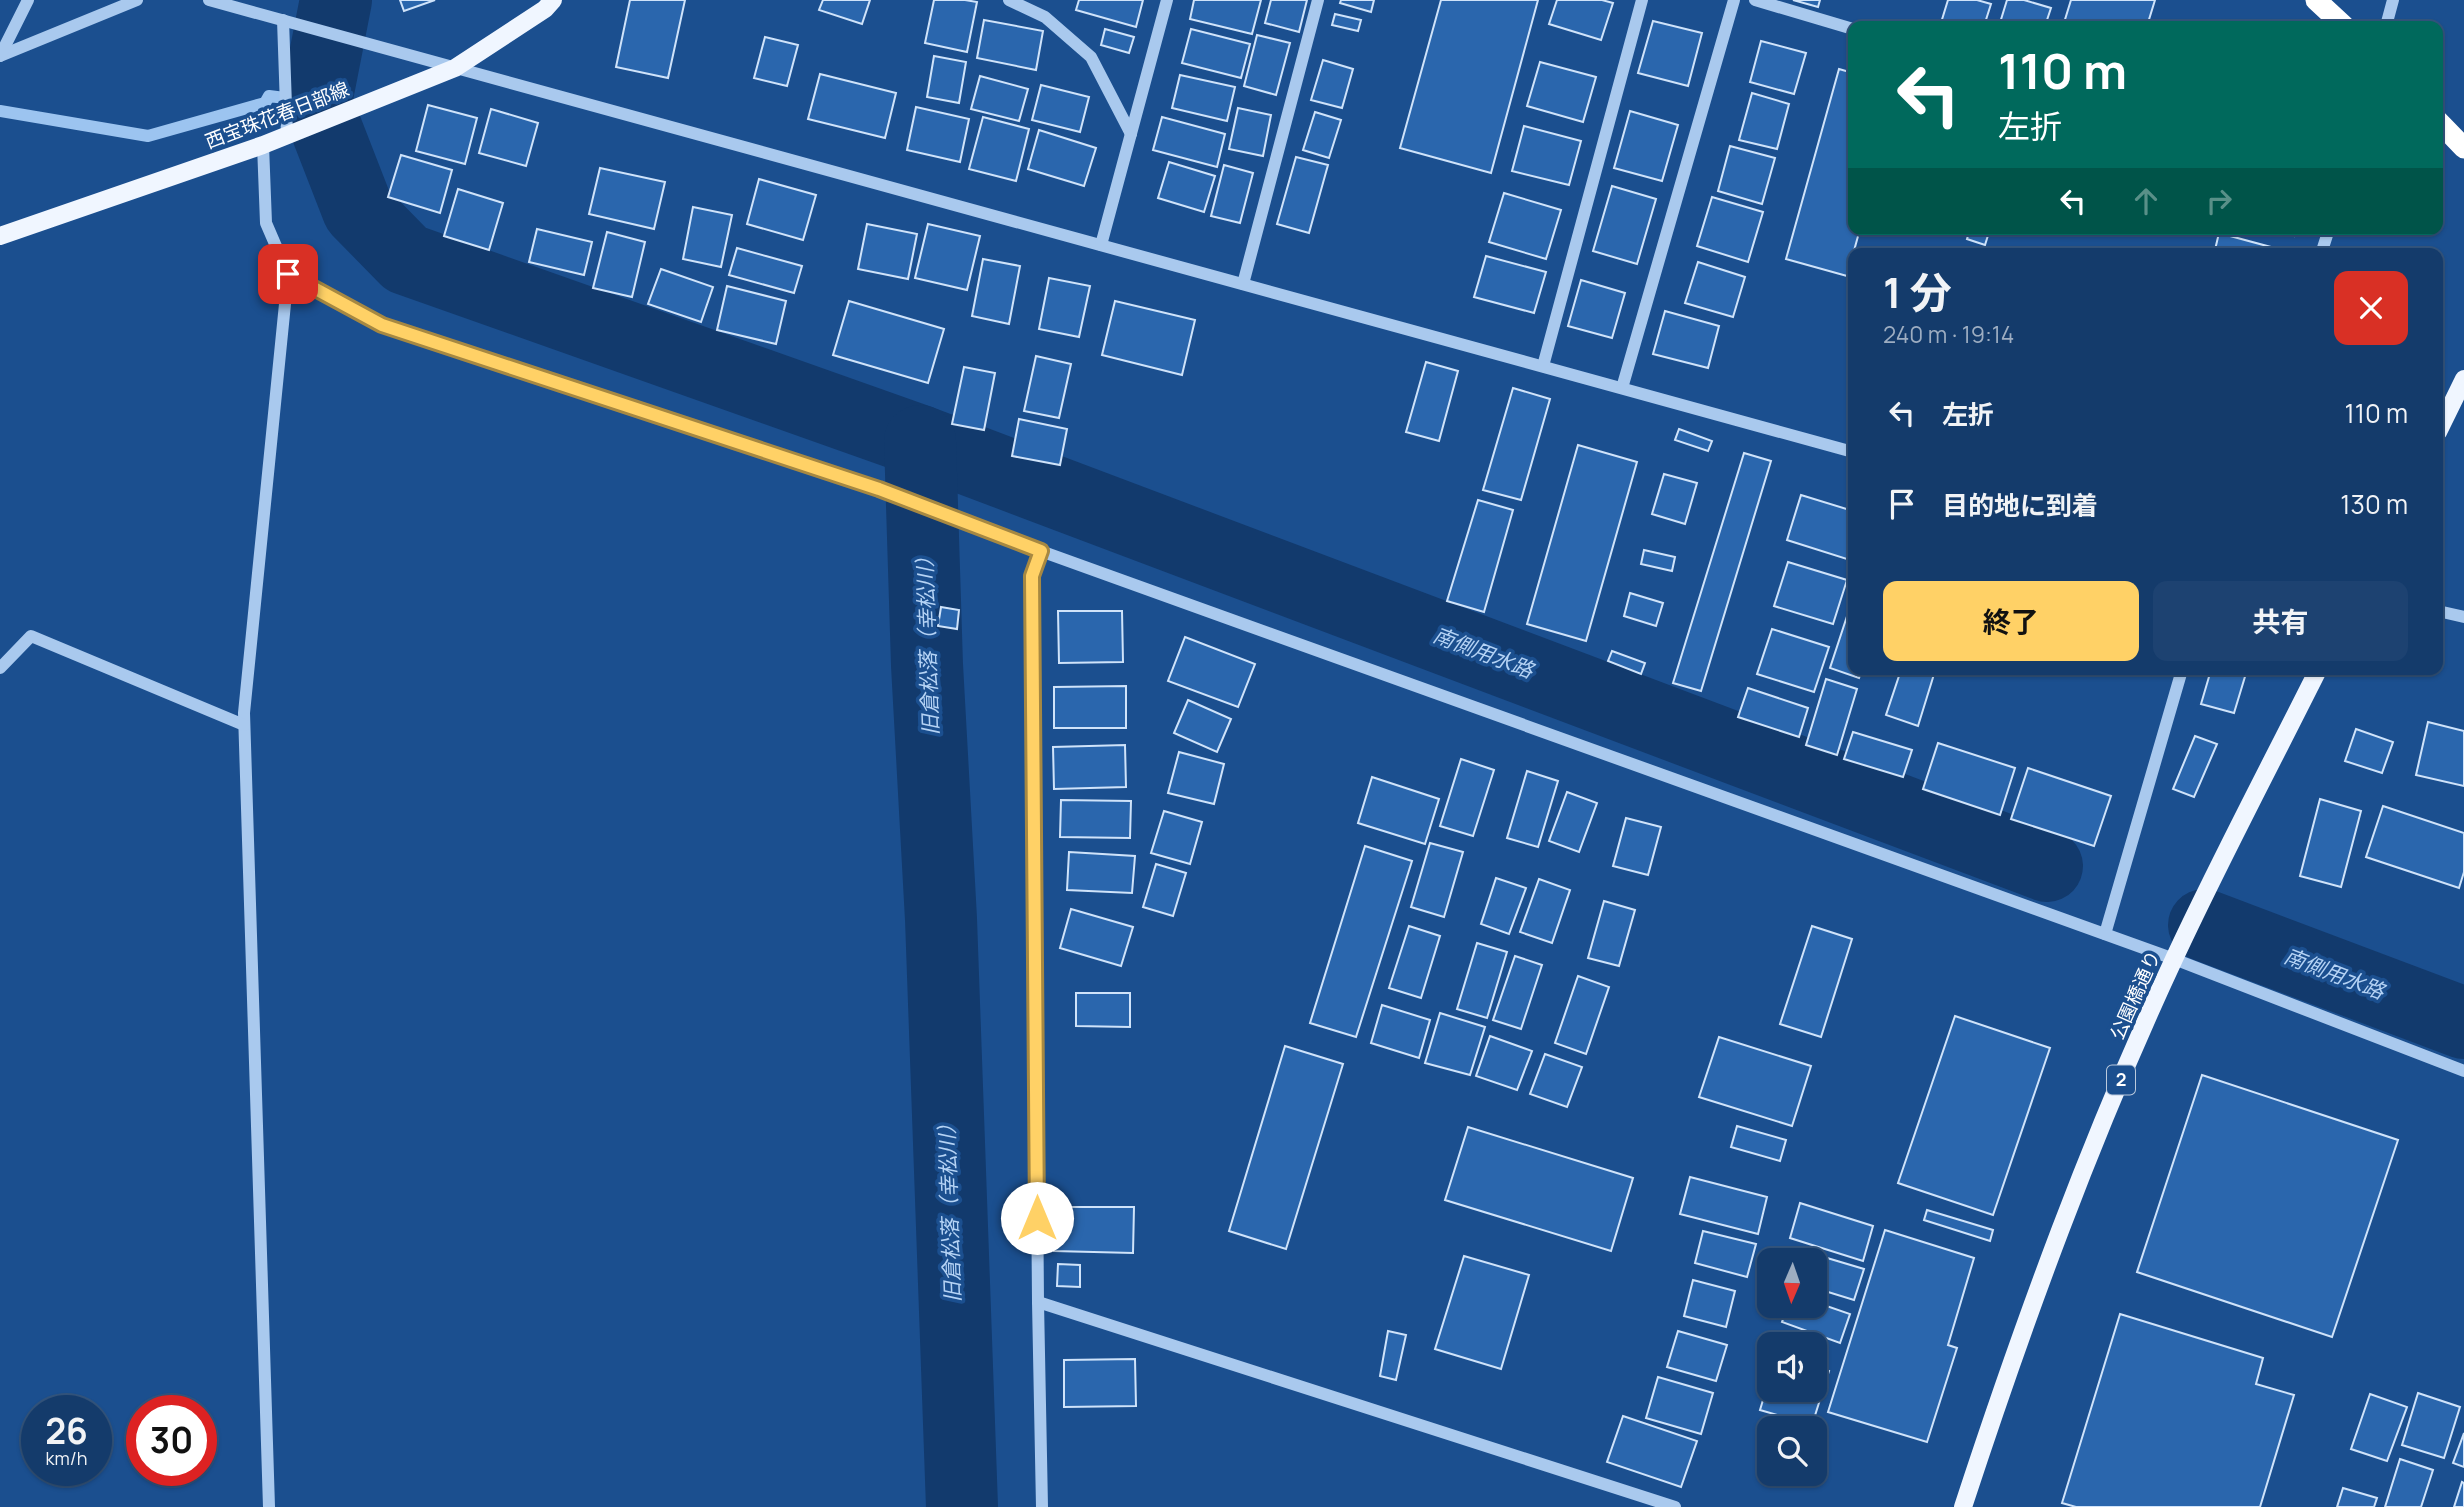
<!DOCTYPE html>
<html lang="ja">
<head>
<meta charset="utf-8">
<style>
	body { margin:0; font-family:Manrope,"Noto Sans JP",sans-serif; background:#1d4271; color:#f1f3f6; height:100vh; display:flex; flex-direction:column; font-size:26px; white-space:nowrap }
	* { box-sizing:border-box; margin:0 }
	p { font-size:23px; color:#9dadc1 }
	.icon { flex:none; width:38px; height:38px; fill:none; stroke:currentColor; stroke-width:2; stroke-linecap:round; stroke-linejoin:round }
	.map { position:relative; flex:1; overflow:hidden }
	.panel { position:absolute; left:1848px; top:248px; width:595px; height:427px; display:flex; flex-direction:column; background:#143b6b; border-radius:14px; box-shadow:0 2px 5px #0004,0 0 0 2px #33557e }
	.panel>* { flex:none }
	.guide { position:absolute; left:1848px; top:21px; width:595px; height:214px; border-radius:14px; box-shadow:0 2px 5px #0004,0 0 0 2px #33557e; background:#00695c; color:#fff; overflow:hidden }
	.needle { width:46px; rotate:182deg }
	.buttons { position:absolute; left:1757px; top:1248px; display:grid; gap:14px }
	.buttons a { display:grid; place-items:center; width:70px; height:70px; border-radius:14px; background:#143b6b; box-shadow:0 2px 5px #0004,0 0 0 2px #33557e; font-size:35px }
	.speed { position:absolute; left:21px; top:1395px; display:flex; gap:14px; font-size:35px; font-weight:700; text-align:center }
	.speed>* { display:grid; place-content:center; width:91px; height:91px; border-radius:50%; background:#143b6b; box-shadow:0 2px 5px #0004,0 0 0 2px #33557e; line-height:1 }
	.speed small { font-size:18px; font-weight:400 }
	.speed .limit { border:10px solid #d22; background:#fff; color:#111 }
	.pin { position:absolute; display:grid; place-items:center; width:60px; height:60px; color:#fff; margin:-30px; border-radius:14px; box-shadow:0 4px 10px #0006 }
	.me { position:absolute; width:77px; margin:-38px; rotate:0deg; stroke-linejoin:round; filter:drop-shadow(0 0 5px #0008) }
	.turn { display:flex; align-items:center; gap:24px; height:147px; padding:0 35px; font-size:32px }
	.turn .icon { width:91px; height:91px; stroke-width:2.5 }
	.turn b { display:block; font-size:49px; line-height:60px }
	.lanes { display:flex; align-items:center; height:66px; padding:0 35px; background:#0003; justify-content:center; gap:35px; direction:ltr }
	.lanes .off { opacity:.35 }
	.round { display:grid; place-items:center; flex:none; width:74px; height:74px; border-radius:14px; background:#1d4271 }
	.headline { display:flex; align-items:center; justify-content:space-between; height:119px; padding:0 35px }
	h1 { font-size:42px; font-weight:700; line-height:52px }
	.button { display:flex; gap:14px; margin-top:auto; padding:14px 35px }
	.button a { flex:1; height:80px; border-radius:14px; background:#ffd166; color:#111; font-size:28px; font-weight:700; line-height:80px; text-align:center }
	.button a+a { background:#1d4271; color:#f1f3f6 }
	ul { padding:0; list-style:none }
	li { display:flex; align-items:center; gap:21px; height:91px; padding:0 35px }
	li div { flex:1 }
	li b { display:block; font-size:26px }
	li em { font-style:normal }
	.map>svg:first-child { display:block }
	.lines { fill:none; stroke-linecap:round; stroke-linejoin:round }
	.stream { stroke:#9cc4f0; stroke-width:12 }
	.river { stroke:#123a6d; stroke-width:72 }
	.building { fill:#2a66ad; stroke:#cfe3fa; stroke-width:2 }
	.minor { stroke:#a9c9ee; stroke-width:12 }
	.major { stroke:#f0f6ff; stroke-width:18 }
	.highway { stroke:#fff; stroke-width:21 }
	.route-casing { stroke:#a68842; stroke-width:18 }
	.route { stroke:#ffd166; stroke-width:12 }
	.labels { text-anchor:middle; stroke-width:7; stroke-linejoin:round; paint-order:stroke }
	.shield { fill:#1b4f8f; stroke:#bbcadd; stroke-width:2 }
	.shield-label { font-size:18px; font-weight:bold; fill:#fff }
	.street-label { font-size:19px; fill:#fff; stroke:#1b4f8f }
	.water-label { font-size:21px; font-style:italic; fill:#b5d3f5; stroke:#1b4f8f }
</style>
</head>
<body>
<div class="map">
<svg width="2464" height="1507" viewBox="0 0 2464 1507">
	<rect width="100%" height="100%" fill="#1b4f8f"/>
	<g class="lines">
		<path class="stream" d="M0,111L148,136L265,103L269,96L316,102"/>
		<g class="river">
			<path d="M336,0L316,102L358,210L406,259L920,441L2047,866"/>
			<path d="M920,441L927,665L941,919L962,1507"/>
			<path d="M2204,925L2464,1023"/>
		</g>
	</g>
	<g class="building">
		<path d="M400,0H435L404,11Z"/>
		<path d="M630,0H685L668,78L616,67Z"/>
		<path d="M823,0H870L862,24L819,10Z"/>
		<path d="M934,0H965L977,2L967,52L925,43Z"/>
		<path d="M1079,0H1143L1136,27L1076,10Z"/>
		<path d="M1194,0H1261L1252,34L1190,19Z"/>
		<path d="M1271,0H1307L1299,32L1265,23Z"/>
		<path d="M1341,0H1374L1371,12L1340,3Z"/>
		<path d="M1441,0H1538L1491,173L1400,148Z"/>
		<path d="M1557,0H1602L1613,3L1601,40L1549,24Z"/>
		<path d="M1793,0H1820L1818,7Z"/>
		<path d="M1948,0H1977L1991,4L1984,26H1940Z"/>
		<path d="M2007,0H2024L2051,8L2045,26H1999Z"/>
		<path d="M2071,0H2155L2147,26H2063Z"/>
		<path d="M1335,14L1361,20L1358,31L1332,25Z"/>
		<path d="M984,20L1043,31L1036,70L977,58Z"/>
		<path d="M1653,21L1702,33L1688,86L1638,73Z"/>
		<path d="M1105,29L1134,37L1129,53L1101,45Z"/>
		<path d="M1191,29L1250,44L1241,78L1182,63Z"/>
		<path d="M1257,35L1290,43L1276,95L1244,86Z"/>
		<path d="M765,37L798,45L787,86L754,78Z"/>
		<path d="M1761,41L1806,53L1794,94L1750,82Z"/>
		<path d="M934,56L966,62L959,103L927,97Z"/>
		<path d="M1323,60L1353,69L1342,108L1311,100Z"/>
		<path d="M1540,62L1596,77L1583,122L1527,106Z"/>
		<path d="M1839,69L1853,73V229H1860L1847,276L1786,259Z"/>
		<path d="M820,74L896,93L885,138L808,119Z"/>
		<path d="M1180,75L1235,87L1227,121L1172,108Z"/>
		<path d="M980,76L1028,89L1019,121L971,109Z"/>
		<path d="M1041,85L1089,97L1080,132L1032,120Z"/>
		<path d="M1752,93L1789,104L1777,149L1739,140Z"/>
		<path d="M428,105L477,118L465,164L416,151Z"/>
		<path d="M916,107L969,119L960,162L907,150Z"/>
		<path d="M1238,108L1271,115L1263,156L1229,149Z"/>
		<path d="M491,109L538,123L526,166L479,153Z"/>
		<path d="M1630,111L1678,125L1662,181L1614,168Z"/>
		<path d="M1315,112L1341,120L1329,158L1303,150Z"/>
		<path d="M983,117L1029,129L1016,181L969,169Z"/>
		<path d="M1162,117L1225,134L1217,167L1153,150Z"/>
		<path d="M1524,126L1581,141L1569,185L1512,171Z"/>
		<path d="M1039,130L1096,148L1084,186L1028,169Z"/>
		<path d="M1730,146L1775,158L1762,204L1718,191Z"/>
		<path d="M401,155L452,170L440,213L388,197Z"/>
		<path d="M1296,157L1328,165L1309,233L1277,224Z"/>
		<path d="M1169,162L1215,176L1204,212L1158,198Z"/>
		<path d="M1224,165L1253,173L1240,223L1211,216Z"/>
		<path d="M600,168L665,182L654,229L589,214Z"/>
		<path d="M759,179L816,195L803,240L747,224Z"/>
		<path d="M1612,186L1656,199L1637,264L1593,251Z"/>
		<path d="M458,189L503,203L489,250L444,236Z"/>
		<path d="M1504,193L1561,210L1546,259L1489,242Z"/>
		<path d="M1712,197L1763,212L1748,262L1697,246Z"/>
		<path d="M693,207L732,215L721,267L683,259Z"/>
		<path d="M867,224L917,234L908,279L858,269Z"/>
		<path d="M928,224L980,236L967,290L915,278Z"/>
		<path d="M537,229L592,242L584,275L529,262Z"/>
		<path d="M1970,229H1990L1985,245L1967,239Z"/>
		<path d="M2265,229H2295L2294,236Z"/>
		<path d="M607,232L645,242L632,297L593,288Z"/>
		<path d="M2219,233L2293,253V254H2214Z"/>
		<path d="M737,248L802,266L794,293L729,275Z"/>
		<path d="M1486,256L1546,272L1534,313L1474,297Z"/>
		<path d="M983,259L1020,266L1009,324L972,316Z"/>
		<path d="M1698,262L1745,277L1733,317L1685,303Z"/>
		<path d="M661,269L713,287L701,322L648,304Z"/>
		<path d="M1049,278L1090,286L1079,337L1039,329Z"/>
		<path d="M1581,280L1625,293L1612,338L1568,326Z"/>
		<path d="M727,286L786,301L776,344L717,330Z"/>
		<path d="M849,301L944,329L928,383L833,355Z"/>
		<path d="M1115,301L1195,320L1182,375L1102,355Z"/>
		<path d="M1665,311L1719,326L1708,368L1653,354Z"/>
		<path d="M1036,356L1071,364L1059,418L1024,411Z"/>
		<path d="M1426,362L1458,371L1439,441L1406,432Z"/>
		<path d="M964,367L995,373L984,430L952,424Z"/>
		<path d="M1513,388L1550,399L1521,500L1483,490Z"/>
		<path d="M1019,419L1067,429L1060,465L1012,456Z"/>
		<path d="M1679,429L1712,441L1708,451L1675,440Z"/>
		<path d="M1578,445L1637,462L1586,641L1527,624Z"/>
		<path d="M1744,453L1771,461L1701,691L1673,683Z"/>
		<path d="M1664,474L1697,483L1685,524L1652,514Z"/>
		<path d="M1801,495L1853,511V561L1787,540Z"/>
		<path d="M1478,500L1513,510L1484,612L1447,601Z"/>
		<path d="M1644,550L1675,557L1672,571L1641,564Z"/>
		<path d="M1788,562L1847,580L1833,624L1774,606Z"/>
		<path d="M1630,593L1663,603L1656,626L1624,616Z"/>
		<path d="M1853,598V670H1862L1859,678L1830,668Z"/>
		<path d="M941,607L959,610L957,629L938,626Z"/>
		<path d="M1058,611H1122L1123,662L1059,663Z"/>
		<path d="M1772,629L1829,647L1814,692L1757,674Z"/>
		<path d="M1185,637L1255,664L1238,707L1168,681Z"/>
		<path d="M1612,651L1645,663L1641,674L1608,661Z"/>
		<path d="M1901,670L1935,671L1918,726L1886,715Z"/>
		<path d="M2211,670H2247L2234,713L2201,704Z"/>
		<path d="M1826,679L1857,689L1837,755L1806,745Z"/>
		<path d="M1126,686V728H1054V687Z"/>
		<path d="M1748,688L1808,708L1799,737L1738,717Z"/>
		<path d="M1188,700L1231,719L1217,752L1174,733Z"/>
		<path d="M2428,722L2464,731V786L2416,775Z"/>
		<path d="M2356,729L2393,742L2382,773L2345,761Z"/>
		<path d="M1853,732L1912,750L1903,777L1844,759Z"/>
		<path d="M2195,736L2217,744L2194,797L2173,789Z"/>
		<path d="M1938,743L2015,768L2000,815L1923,789Z"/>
		<path d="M1125,745L1126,787L1054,789L1053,747Z"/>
		<path d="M1179,752L1224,764L1214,804L1168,793Z"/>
		<path d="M1461,759L1494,770L1473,836L1440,826Z"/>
		<path d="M2028,768L2111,796L2094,846L2011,819Z"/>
		<path d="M1527,771L1558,781L1538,847L1507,838Z"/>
		<path d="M1372,777L1439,799L1425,844L1358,823Z"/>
		<path d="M1567,792L1597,803L1579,852L1549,841Z"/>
		<path d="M2320,799L2361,811L2341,887L2300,876Z"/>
		<path d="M1061,800L1131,801L1130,838L1060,837Z"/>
		<path d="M2383,806L2464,833V872L2459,888L2366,857Z"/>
		<path d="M1164,811L1202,822L1190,864L1151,853Z"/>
		<path d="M1626,818L1661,827L1648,875L1613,866Z"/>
		<path d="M1430,843L1463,852L1444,917L1411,907Z"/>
		<path d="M1365,846L1412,861L1356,1037L1310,1023Z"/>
		<path d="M1069,852L1135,856L1132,893L1067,890Z"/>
		<path d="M1156,864L1186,873L1173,916L1143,907Z"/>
		<path d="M1496,878L1526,888L1509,934L1481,924Z"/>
		<path d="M1539,879L1570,890L1552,943L1520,932Z"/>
		<path d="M1604,901L1635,910L1619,966L1588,958Z"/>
		<path d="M1071,909L1133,927L1121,966L1060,948Z"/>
		<path d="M1409,926L1440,936L1421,998L1389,988Z"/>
		<path d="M1812,926L1852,939L1821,1037L1780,1024Z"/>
		<path d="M1477,943L1507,952L1487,1018L1457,1009Z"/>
		<path d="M1515,956L1542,965L1521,1029L1493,1020Z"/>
		<path d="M1578,976L1609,987L1586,1054L1555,1043Z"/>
		<path d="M1076,993H1130V1027L1076,1026Z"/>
		<path d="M1382,1005L1430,1020L1419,1058L1371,1043Z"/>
		<path d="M1440,1013L1485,1027L1470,1075L1425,1063Z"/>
		<path d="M1955,1016L2050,1048L1993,1215L1898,1183Z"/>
		<path d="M1490,1036L1532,1051L1517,1090L1476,1076Z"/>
		<path d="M1719,1037L1811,1066L1792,1126L1699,1097Z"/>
		<path d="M1285,1046L1343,1064L1286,1249L1229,1231Z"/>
		<path d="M1545,1054L1582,1067L1567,1107L1530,1094Z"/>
		<path d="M2202,1075L2398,1140L2332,1337L2137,1272Z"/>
		<path d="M1737,1126L1786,1140L1780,1161L1731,1147Z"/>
		<path d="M1468,1127L1633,1178L1611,1251L1445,1200Z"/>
		<path d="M1690,1177L1767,1197L1758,1234L1680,1214Z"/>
		<path d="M1800,1203L1873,1226L1863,1261L1790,1238Z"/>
		<path d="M1055,1207H1134L1133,1253L1054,1251Z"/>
		<path d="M1927,1210L1993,1230L1990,1241L1924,1220Z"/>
		<path d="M1885,1230L1974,1258L1948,1345L1957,1348L1927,1442L1828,1412Z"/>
		<path d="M1703,1231L1756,1244L1747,1277L1695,1263Z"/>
		<path d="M1807,1252L1864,1269L1854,1300L1815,1288V1260H1804Z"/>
		<path d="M1464,1256L1529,1275L1501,1369L1435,1349Z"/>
		<path d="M1058,1264L1080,1265V1287L1057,1286Z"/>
		<path d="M1693,1280L1735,1291L1726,1327L1684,1316Z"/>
		<path d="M1815,1302L1850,1314L1840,1343L1782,1322L1788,1306H1815Z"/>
		<path d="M2120,1314L2263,1358L2256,1384L2294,1395L2260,1507H2076L2062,1503Z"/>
		<path d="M1388,1331L1406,1335L1396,1380L1380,1376Z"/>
		<path d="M1678,1331L1727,1345L1716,1381L1667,1367Z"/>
		<path d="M1135,1359L1136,1406L1064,1407V1360Z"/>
		<path d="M1815,1367L1829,1371L1812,1425L1760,1410L1769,1380V1390H1815Z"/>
		<path d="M1658,1377L1713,1393L1701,1434L1646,1418Z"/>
		<path d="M2418,1393L2460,1407L2444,1458L2402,1445Z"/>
		<path d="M2370,1394L2407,1407L2387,1461L2351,1449Z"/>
		<path d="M1623,1416L1697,1441L1681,1487L1607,1462Z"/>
		<path d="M2464,1433V1467L2453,1463Z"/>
		<path d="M2400,1459L2433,1470L2421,1507H2385Z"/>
		<path d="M2462,1482L2464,1483V1507H2454Z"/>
		<path d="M2343,1488L2377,1498L2374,1507H2337Z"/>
	</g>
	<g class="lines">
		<g class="minor">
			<path d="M209,0L1853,452"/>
			<path d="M1009,0L1045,17L1091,57L1131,134"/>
			<path d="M1755,0L1853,29"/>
			<path d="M283,20L287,135"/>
			<path d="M2386,26L2393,0"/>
			<path d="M0,56L137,0"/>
			<path d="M0,56L28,0"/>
			<path d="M263,145L266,223L288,274L244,713L269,1507"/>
			<path d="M1101,245L1167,0"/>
			<path d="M2321,254L2329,229"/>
			<path d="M288,274L382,325L879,489L1010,540L2174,959L2464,1071"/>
			<path d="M1243,284L1318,0"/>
			<path d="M1543,366L1642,0"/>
			<path d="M1622,388L1734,0"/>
			<path d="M1041,551L1032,577L1038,1302L1042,1507"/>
			<path d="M2438,611L2464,617"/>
			<path d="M0,668L31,636L244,725"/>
			<path d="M2105,934L2182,670"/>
			<path d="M1038,1302L1675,1507"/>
		</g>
		<g class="major">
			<path d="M0,236L263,145L455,68L545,9L553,0"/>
			<path d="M2438,432L2464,379"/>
			<path d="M1963,1507C2024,1321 2091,1137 2174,959C2219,862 2270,766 2318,670"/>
		</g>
		<g class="highway">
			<path d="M2316,0L2344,26"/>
			<path d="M2438,121L2464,148"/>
		</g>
	</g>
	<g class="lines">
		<g class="route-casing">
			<path id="route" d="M288,274L382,325L879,489L1041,551L1032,576L1037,1218"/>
		</g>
		<use href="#route" class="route"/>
	</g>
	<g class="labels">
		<rect class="shield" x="2107" y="1065.5" width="28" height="29" rx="5"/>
		<g class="shield-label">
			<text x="2121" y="1086">2</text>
		</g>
		<g class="street-label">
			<text transform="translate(277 115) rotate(-21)" y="7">西宝珠花春日部線</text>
			<text transform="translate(2135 995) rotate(-66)" y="7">公園橋通り</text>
		</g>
		<g class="water-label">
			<text transform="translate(928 641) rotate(-92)" y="7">旧倉松落（幸松川）</text>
			<text transform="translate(1483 653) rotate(21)" y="7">南側用水路</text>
			<text transform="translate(2334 974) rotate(21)" y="7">南側用水路</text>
			<text transform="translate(950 1208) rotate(-92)" y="7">旧倉松落（幸松川）</text>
		</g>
	</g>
</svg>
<div class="buttons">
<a><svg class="needle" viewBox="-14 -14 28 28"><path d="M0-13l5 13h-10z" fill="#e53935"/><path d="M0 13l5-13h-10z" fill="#9dadc1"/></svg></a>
<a><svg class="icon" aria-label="sound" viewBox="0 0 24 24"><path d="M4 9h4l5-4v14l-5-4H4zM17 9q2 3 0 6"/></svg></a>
<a><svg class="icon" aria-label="search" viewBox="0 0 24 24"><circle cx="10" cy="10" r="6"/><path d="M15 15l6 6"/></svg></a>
</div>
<div class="speed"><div>26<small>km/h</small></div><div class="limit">30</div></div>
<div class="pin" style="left:288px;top:274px;background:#d93025"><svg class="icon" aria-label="arrive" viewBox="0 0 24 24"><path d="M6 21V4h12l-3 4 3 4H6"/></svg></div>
<svg class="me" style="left:1037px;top:1218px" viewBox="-20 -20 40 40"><circle r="19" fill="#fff"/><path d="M0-13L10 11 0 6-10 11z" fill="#ffd166"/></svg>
<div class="guide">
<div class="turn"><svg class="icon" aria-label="left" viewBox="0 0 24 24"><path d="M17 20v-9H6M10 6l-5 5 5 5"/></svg><div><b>110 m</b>左折</div></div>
<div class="lanes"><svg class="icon" aria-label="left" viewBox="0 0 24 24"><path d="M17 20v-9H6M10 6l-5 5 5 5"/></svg><svg class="icon off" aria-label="ahead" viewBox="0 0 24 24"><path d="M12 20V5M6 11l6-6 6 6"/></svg><svg class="icon off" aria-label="right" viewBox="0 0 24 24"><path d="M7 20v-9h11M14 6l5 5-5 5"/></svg></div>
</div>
<section class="panel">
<div class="headline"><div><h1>1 分</h1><p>240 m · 19:14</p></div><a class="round" style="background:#d93025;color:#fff"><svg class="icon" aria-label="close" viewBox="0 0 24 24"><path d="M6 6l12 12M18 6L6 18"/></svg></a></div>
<ul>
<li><svg class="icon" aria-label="left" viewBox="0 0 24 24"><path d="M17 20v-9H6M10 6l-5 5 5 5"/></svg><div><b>左折</b></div><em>110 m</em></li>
<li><svg class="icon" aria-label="arrive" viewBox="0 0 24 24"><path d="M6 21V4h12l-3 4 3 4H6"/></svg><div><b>目的地に到着</b></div><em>130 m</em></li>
</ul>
<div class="button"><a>終了</a><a>共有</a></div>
</section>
</div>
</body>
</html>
